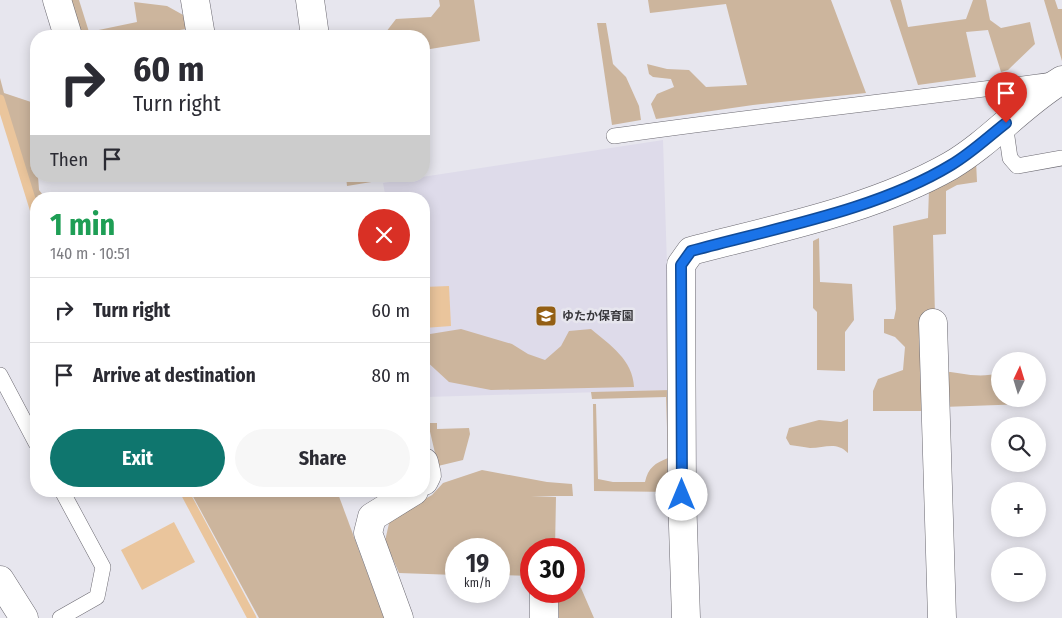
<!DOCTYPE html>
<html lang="en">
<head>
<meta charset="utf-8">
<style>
	body { margin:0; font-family:"Fira Sans Condensed","Noto Sans JP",sans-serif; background:#f7f7f7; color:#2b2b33; height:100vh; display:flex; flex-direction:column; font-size:19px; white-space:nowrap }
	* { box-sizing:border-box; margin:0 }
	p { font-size:16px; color:#7c7c81 }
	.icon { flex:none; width:28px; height:28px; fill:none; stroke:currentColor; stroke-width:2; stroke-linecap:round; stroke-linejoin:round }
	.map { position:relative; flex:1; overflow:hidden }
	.drawer { position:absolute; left:30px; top:192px; width:400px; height:305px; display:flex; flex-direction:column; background:#fff; border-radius:20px; box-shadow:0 2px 12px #0003 }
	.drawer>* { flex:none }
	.guide { position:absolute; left:30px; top:30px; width:400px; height:152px; border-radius:20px; box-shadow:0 2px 12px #0003; background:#fff; color:#2b2b33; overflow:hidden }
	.needle { width:32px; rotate:4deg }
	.buttons { position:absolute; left:991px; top:352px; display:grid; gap:10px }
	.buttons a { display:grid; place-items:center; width:55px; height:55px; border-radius:50%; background:#fff; box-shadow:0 2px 12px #0003; font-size:25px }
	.speed { position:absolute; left:445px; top:538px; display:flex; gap:10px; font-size:25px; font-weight:700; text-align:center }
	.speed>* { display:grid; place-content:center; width:65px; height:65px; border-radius:50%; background:#fff; box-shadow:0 2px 12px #0003; line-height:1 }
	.speed small { font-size:12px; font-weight:400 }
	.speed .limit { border:8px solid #d22; background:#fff; color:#111 }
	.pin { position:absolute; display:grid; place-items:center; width:42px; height:42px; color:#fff; margin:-51px -21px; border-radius:50% 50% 50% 0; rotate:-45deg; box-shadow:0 0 5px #0007 }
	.pin .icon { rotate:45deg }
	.me { position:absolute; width:55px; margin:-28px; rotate:0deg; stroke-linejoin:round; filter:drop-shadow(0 0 4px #0008) }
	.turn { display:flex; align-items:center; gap:18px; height:105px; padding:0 20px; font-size:22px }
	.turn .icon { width:65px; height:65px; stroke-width:2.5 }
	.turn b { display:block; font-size:35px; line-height:42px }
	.then { display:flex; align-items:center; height:48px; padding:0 20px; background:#0003; gap:10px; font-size:19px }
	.round { display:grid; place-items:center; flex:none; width:52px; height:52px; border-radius:26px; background:#f7f7f7 }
	.summary { display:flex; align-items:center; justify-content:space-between; height:85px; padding:0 20px }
	h1 { font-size:30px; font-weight:700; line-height:38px; color:#1e9e55 }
	.cta { display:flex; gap:10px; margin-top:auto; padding:10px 20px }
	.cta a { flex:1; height:58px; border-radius:30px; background:#0f766e; color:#fff; font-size:20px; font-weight:700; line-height:58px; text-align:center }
	.cta a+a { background:#f7f7f7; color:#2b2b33 }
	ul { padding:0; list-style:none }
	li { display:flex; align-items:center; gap:15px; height:65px; padding:0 20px; border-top:1px solid #e1e1e2 }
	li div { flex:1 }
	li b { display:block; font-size:19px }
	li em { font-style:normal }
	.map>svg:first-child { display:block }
	.built { fill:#dedbea }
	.green { fill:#ccb59d }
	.water { fill:#eac59c }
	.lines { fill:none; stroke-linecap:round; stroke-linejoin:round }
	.stream { stroke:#eac59c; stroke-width:9 }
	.service-casing { stroke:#6b6971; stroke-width:16 }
	.minor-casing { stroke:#6b6971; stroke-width:29 }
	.tertiary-casing { stroke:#6b6971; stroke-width:29 }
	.service { stroke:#fff; stroke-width:15 }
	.minor { stroke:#fff; stroke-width:28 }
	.tertiary { stroke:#fff; stroke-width:28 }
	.route-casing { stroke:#114b97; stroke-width:12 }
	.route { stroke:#1a73e8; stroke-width:9 }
	.labels { text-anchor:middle; stroke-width:5; stroke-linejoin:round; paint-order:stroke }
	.poi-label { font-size:12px; font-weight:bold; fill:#39383c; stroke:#e7e6ee; text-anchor:start }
</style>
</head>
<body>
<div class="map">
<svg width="1062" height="618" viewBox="0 0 1062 618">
	<rect width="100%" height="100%" fill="#e7e6ee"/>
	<path class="built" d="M663,140L671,390L426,397L424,388V199H386L383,183Z"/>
	<g class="green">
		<path d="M70,0H79L89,32L137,22L134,2L167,6L185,16L186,29L145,36H81Z"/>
		<path d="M439,0H474L480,41L424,50V36H349L386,32L396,19L431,17L440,6Z"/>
		<path d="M648,0H831L866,93L753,105L656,119L651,104L657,94L674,87L671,79L653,77L649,74L647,64L667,69L689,70L706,87L747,85L726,4L650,13Z"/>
		<path d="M890,0H901L908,27L966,19L973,0H986L990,20L1001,28L1030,22L1035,44L1008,70L1001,72L988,30L966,32L976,77L918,85Z"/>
		<path d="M1044,0H1055L1058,9H1062V61Z"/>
		<path d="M597,23H606L613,64L626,77L639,106L641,120L612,125Z"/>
		<path d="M0,78L4,93L31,102L36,131V176H38L39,190L46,199H36V227L0,108Z"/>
		<path d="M976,161L977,182L957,185L946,191V234L933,235L935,315L924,411H873V391L878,379L903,370L905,347L895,337L884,333V319H894L896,309L893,226L928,218L929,190Z"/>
		<path d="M346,176H408L347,186Z"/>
		<path d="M819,238L820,282L852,284L854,320L845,332V371L817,370V312L813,308V241Z"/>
		<path d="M461,329L512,344L528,354L545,360L561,346L569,331L591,329C610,345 633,360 634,387L491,390L449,382L424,359V335Z"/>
		<path d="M940,371C961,372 980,380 1000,372V399H1026V404L943,407Z"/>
		<path d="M671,390L672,492L594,491L593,404H596L598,479L613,482H645C648,468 655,463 668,458L666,397L592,399L591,392Z"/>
		<path d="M848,419V453C836,441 825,448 810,448C804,447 797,446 790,445L786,438L789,428L819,420L841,422Z"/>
		<path d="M428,423H437V429L469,428L470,434L463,460L438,466Z"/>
		<path d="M482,470L547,482L572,484L573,496H531L556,497L555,549H531V576L499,575V549H456V575L399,573L385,541L390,519L432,495L443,483Z"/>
		<path d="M190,491H337L384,618H259Z"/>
		<path d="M574,580L581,588L594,618H559L558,591H574Z"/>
	</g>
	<g class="water">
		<path d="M449,286L451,326L424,328V287Z"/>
		<path d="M174,522L195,562L142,590L121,550Z"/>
	</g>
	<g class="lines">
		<g class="stream">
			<path d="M0,99L36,215"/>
			<path d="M184,491L252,618"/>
		</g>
		<g class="service-casing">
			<g id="service">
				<path d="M1005,123L1010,158L1017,166L1062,158"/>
				<path d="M614,136C760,115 907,100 1053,80"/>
				<path d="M0,375L36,443"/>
				<path d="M60,618L97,597L103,567L62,491"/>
			</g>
		</g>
		<g class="minor-casing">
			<g id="minor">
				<path d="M57,0L68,36"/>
				<path d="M195,0L201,36"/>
				<path d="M310,0L315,36"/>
				<path d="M933,323L942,618"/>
				<path d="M424,462L427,475L424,481"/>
				<path d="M544,591V618"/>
				<path d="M399,618L368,533L372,517L414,491"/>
				<path d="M686,618L682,495L681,265L691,251C778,228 872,210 950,166C991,142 1022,104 1062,80"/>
			</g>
		</g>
		<g class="tertiary-casing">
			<path id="tertiary" d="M0,580L24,618"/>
		</g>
		<use href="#service" class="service"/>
		<use href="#minor" class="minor"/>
		<use href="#tertiary" class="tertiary"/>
	</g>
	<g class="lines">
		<g class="route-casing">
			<path id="route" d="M682,495L681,265L691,251C775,228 877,210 951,165C970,154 988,137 1006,123"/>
		</g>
		<use href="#route" class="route"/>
	</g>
	<defs>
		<g id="school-square" transform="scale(1.125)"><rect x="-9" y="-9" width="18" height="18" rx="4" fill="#945f14" stroke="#e7e6ee"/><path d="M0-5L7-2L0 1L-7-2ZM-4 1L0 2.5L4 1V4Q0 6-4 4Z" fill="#fff"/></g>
	</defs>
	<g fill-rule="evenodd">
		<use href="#school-square" x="546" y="316"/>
	</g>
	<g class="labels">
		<g class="poi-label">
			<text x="562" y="320">ゆたか保育園</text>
		</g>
	</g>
</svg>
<div class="buttons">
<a><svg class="needle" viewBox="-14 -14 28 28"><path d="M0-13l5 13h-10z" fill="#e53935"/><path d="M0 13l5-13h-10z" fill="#7c7c81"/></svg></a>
<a><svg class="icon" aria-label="search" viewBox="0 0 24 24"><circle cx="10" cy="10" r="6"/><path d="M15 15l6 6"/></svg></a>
<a>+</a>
<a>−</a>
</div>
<div class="speed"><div>19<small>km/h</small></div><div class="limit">30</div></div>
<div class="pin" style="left:1006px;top:123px;background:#d93025"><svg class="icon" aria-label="arrive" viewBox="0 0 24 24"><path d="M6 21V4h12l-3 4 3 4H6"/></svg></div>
<svg class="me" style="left:682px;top:495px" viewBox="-20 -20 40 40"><circle r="19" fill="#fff"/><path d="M0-13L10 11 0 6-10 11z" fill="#1a73e8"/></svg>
<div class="guide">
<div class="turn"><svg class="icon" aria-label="right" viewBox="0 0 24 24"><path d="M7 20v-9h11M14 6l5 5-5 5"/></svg><div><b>60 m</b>Turn right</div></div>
<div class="then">Then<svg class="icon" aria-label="arrive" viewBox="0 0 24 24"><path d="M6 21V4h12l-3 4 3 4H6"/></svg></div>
</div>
<section class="drawer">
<div class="summary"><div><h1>1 min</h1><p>140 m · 10:51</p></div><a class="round" style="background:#d93025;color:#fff"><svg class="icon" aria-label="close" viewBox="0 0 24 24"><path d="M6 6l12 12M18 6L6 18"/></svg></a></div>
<ul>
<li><svg class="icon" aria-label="right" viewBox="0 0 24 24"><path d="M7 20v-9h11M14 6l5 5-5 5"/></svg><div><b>Turn right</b></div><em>60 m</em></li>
<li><svg class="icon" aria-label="arrive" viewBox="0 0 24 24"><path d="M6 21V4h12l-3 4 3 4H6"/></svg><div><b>Arrive at destination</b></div><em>80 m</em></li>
</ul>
<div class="cta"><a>Exit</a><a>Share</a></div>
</section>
</div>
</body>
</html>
